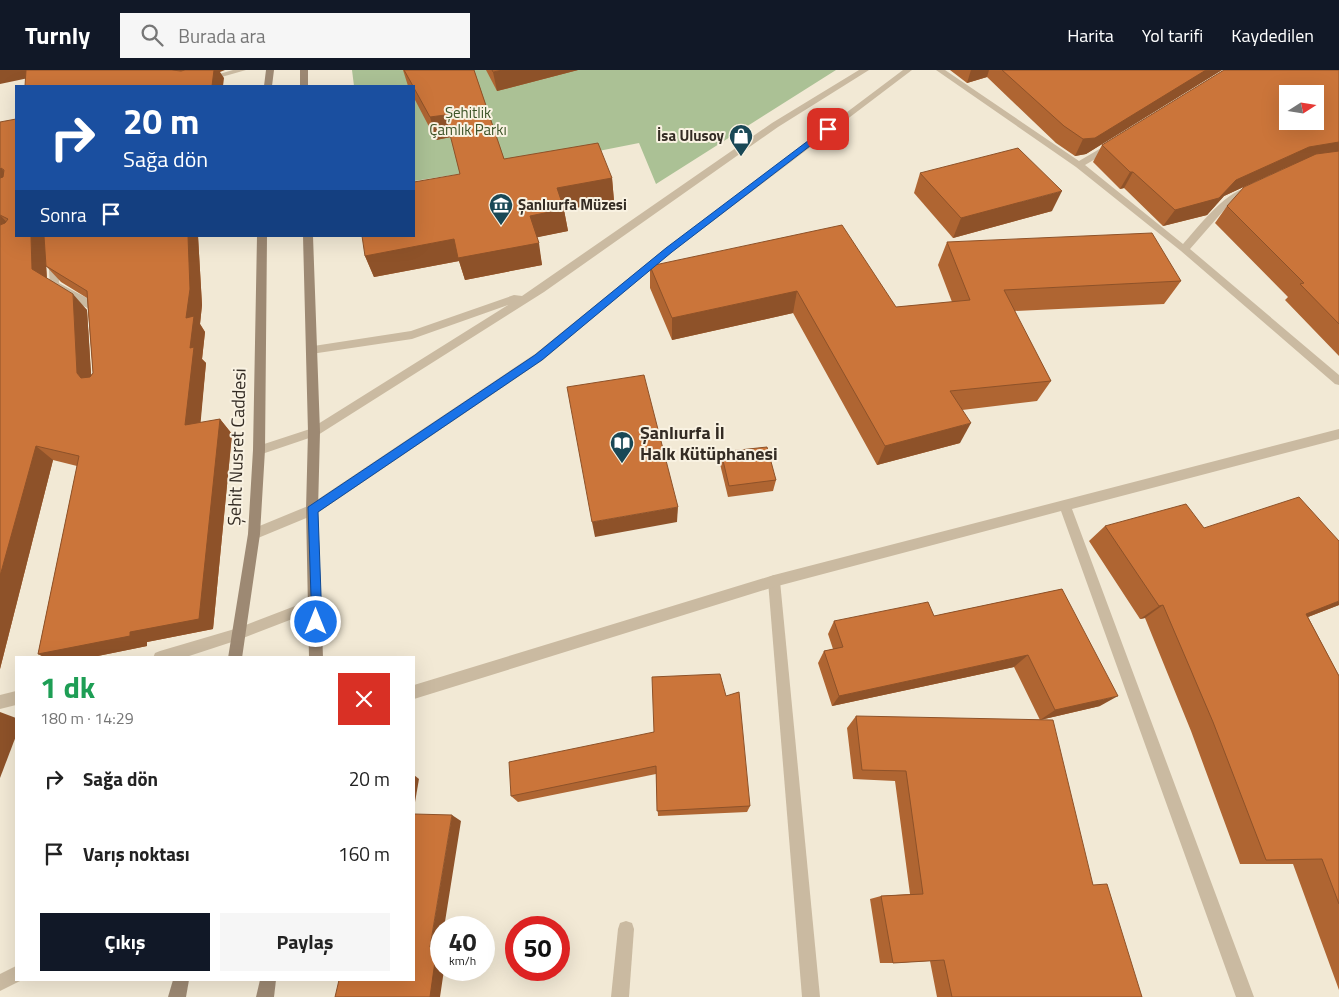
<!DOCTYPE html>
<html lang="tr">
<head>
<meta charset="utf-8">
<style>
	body { margin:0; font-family:"Titillium Web",sans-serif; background:#f6f6f6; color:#222; height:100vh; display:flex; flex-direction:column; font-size:19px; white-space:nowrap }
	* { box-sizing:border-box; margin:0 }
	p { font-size:16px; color:#767676 }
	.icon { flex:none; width:28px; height:28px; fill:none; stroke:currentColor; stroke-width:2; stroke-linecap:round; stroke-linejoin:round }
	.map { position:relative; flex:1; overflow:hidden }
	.sheet { position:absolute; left:15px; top:586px; width:400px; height:325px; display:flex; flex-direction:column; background:#fff; border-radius:0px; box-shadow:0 5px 20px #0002 }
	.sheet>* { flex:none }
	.banner { position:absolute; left:15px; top:15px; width:400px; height:152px; border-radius:0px; box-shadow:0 5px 20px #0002; background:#1a4fa0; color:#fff; overflow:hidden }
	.needle { width:32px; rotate:78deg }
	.fabs { position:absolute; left:1279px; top:15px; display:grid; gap:10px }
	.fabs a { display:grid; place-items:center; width:45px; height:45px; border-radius:0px; background:#fff; box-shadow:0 5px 20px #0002; font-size:25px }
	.speed { position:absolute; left:430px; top:846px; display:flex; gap:10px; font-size:25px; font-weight:700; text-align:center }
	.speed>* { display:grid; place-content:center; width:65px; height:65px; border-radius:50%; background:#fff; box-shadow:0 5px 20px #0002; line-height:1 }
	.speed small { font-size:12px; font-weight:400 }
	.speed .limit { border:8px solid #d22; background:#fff; color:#111 }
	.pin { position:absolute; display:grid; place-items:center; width:42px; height:42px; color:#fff; margin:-21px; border-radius:10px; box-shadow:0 2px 8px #0006 }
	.me { position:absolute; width:55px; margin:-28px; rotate:0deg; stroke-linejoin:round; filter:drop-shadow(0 0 4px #0008) }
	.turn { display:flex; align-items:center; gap:18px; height:105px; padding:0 25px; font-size:22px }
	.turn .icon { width:65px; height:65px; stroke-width:2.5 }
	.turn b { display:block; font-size:35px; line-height:42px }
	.then { display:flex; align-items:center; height:48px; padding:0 25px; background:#0003; gap:10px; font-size:19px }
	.round { display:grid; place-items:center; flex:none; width:52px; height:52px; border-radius:0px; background:#f6f6f6 }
	.overview { display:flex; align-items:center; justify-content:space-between; height:85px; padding:0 25px }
	h1 { font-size:30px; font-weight:700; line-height:38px; color:#1e9e55 }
	.action { display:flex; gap:10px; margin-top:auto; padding:10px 25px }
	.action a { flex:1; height:58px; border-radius:0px; background:#111827; color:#fff; font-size:20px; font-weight:700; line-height:58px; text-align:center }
	.action a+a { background:#f6f6f6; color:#222 }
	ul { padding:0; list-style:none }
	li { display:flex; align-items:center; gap:15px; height:75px; padding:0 25px }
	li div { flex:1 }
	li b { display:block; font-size:19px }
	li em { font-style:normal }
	header { display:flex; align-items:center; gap:30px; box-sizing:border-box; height:70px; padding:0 25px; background:#111827; color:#fff }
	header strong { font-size:24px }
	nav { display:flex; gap:28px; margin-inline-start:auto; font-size:18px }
	.search { width:350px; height:45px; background:#f6f6f6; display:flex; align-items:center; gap:12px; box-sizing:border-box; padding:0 18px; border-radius:0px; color:#767676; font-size:19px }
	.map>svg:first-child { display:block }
	.green { fill:#abc195 }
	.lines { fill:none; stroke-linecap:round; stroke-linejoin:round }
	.service { fill:#cabaa1; fill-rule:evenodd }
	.minor { fill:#cabaa1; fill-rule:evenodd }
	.tertiary { fill:#cabaa1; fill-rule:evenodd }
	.secondary { fill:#9d8973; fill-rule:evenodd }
	.wall { fill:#af6532; fill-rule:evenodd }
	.shaded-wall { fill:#8e5229 }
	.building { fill:#cb753a; stroke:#8e5229; fill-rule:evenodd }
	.route { fill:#1a73e8; stroke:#114b97 }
	.labels { text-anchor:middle; stroke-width:4; stroke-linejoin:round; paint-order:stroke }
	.far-park-label { font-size:15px; fill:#3c5327; stroke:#f9f2e2 }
	.far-poi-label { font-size:15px; font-weight:bold; fill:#342c24; stroke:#f9f2e2; text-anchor:end }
	.poi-label { font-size:18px; font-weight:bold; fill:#342c24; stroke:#f9f2e2; text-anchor:start }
	.street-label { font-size:18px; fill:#342c24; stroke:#f9f2e2 }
</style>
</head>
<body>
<header>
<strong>Turnly</strong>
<div class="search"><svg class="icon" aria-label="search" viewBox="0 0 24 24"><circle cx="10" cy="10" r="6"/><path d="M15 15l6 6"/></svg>Burada ara</div>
<nav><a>Harita</a><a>Yol tarifi</a><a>Kaydedilen</a></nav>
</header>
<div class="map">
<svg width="1339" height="927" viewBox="0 0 1339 927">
	<rect width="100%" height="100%" fill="#f2e9d5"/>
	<path class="green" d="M352,0H836L656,114L639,73L558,89L414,111V16H354Z"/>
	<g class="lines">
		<path class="service" d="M626,851L632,853L634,859L629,927H611L618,859L620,853Z"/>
		<g class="minor">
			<path d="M233,0H246L190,16H178Z"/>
			<path d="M936,0H945L1079,91L1108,74H1114V78L1085,95L1183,174C1198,157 1232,113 1255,117V121L1231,132L1190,179L1339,305V315L1335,314L1181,181L1076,97Z"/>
			<path d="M47,166H57L59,213L98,234L100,247L99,250H91L89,239L50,217Z"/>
			<path d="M774,505L779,507L780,511L820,927H802L768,511L769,507Z"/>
			<path d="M316,528L321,530L323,534L321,538L238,570L183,588H153L155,583L160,581L238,558Z"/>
			<path d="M16,621V635L0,639V625Z"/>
		</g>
		<g class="tertiary">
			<path d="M859,0H869L778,57L544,222L318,365L259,385L255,383L253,380L255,377L310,359L508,235L412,269L311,284L306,280L307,277L411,261L514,225L522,226L772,53Z"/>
			<path d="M903,0H912L672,182L543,290L316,444L258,468L254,469L250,468L248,464L250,460L308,436L535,284L666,178Z"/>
			<path d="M1339,359V369L1072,439L1254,927H1236L1061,441L774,517L414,629V615L774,505Z"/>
			<path d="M16,896V910H22L0,921V904Z"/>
		</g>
		<g class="secondary">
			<path d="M266,0H274L272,16H264Z"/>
			<rect x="300" y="0" width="8" height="16"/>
			<path d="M257,166H267L265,380L260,464L242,588H228L248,464L253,380Z"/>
			<path d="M303,166H313L320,362L318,440L323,588H309L306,440L308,362Z"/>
			<path d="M173,910H189L186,927H168Z"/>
			<path d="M260,910H276L274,927H256Z"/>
		</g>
	</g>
	<g class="wall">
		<path d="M403,0H474L504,89L612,108L614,131L564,140L568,161L537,167L542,195L465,210L459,191L374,207L365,186L460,104L451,67L436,70L414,28V16H408Z"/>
		<path d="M486,0H578L497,21Z"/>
		<path d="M950,0H1222L1086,84L1075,86L1056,73L987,7L967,13Z"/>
		<path d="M1339,0V286L1285,230L1288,227L1215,153L1227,136L1289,96L1224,126L1207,145L1163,156L1124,118L1120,119L1093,92L1102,75Z"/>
		<path d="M0,52L16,166H198L202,235L200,254L205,262L202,289L206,293L200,353L220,349L232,364L213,559L147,572V576L88,588H46L38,584L77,396L53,390L0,599ZM46,196L61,212L87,228L93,303L91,305L87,240L47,208Z"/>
		<path d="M920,103L1052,141L953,168L914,123Z"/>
		<path d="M947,172L1181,211L1164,234L1014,241L1051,311L1037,331L962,340L960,373L877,395L793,243L672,270L650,218V196L896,237L952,232L938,195Z"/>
		<path d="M721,382L776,410L773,421L728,427L720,394Z"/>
		<path d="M1105,456L1204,458L1339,535L1308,547L1339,606V920L1293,794H1240L1191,661L1145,548L1140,549L1089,471Z"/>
		<path d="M1062,519L1100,636L1040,650L1014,597L832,636L818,593L824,581L833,579L828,564L834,551L934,546Z"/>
		<path d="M856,646L1093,815L1142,927H937L930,891L893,893H880L870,829L881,826L910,824L895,711L853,709L847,658Z"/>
		<path d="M654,662L750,736L747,742L658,746L656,704L518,732L511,726Z"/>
	</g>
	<g class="shaded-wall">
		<path d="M0,0H34L38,6L0,14Z"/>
		<path d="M167,0H225L220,2L224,8L223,16H212Z"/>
		<path d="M503,0H578L497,21L493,2Z"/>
		<path d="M971,0H989L987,7L967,13Z"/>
		<path d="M1206,0H1222L1086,84L1075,86L1083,69Z"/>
		<path d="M445,45L451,67L436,70L430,47Z"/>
		<path d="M1339,72V86L1296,93L1224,126L1207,145L1163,156L1175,140L1236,110L1309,77Z"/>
		<path d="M1,98L15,115L0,120V99Z"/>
		<path d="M1130,102H1133L1124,118L1120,119Z"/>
		<path d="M612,108L614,131L564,140L568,161L534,168L530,146L557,118Z"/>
		<path d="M1062,121L1052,141L953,168L961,148Z"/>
		<path d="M0,145L15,161L0,166Z"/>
		<path d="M31,166H45L47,215L32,199Z"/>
		<path d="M188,166H198L202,235L200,254L205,262L202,289L206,293L199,370L185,355L190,278L186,248Z"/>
		<path d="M454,169L539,173L542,195L465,210L459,191L374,207L365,186Z"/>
		<path d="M797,221L793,243L672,270V248Z"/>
		<path d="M73,224L87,240L92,318L81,308L77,303Z"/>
		<path d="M220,349L232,364L213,559L147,572V576L88,588H46L38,584Z"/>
		<path d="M971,353L960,373L877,395L885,376Z"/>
		<path d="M36,376L53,390L0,599V506Z"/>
		<path d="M678,437L677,452L595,467L592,452Z"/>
		<path d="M1339,531V535L1282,557L1306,544Z"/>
		<path d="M1163,535L1145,548L1140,549L1159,536Z"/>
		<path d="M1028,585L1014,597L832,636L839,626Z"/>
		<path d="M1118,626L1100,636L1040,650L1055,640Z"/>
		<path d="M0,642L16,648V666L0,708Z"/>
		<path d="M414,705L419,709L414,738Z"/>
		<path d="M452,745L461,751L444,858H441V900H444L440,927H430V877Z"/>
	</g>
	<g class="building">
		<path d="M26,0H172L181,1L185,0H214L212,16H25Z"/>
		<path d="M404,0H474L504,89L598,73L612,108L557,118L564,139L530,146L539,173L458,188L454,169L365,186L362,166H414V112L460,104L445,45L430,47L414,18V16H413Z"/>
		<path d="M492,0H503L493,2Z"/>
		<path d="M1002,0H1206L1095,68L1083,69L1064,56Z"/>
		<path d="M1224,0H1339V72L1309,77L1236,110L1219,128L1175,140L1133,102H1130L1102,75ZM1288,24H1315V51H1288Z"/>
		<path d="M16,49V166H31L32,199L73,224L77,303L81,308L90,307L93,303L87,221L46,196L44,166H188L190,219L186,248L194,246L190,278L194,277L185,355L220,349L199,549L130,562V566L38,584L79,386L36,376L0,506V155L5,153L8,149L0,145V108L3,107L4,100L1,98L0,99V52Z"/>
		<path d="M1018,78L1062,121L961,148L920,103Z"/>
		<path d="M1339,81V254L1300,214L1304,213L1227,136L1244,117L1316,84Z"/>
		<path d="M842,155L896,237L970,230L947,172L1152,163L1181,211L1004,220L1051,311L950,321L971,353L885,376L797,221L672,248L650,196Z"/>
		<path d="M644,305L678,437L592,452L567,317Z"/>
		<path d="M767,377L776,410L729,416L721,382Z"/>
		<path d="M1299,427L1339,471V531L1306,544L1339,606V834L1322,789L1266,790L1213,652L1163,535L1159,536L1105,456L1186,434L1204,458Z"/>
		<path d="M1062,519L1118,626L1055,640L1028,585L839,626L824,581L843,577L834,551L928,532L934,546Z"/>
		<path d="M720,604L726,626L739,622L750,736L657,741L656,696L511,726L509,692L654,662L652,607Z"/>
		<path d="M856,646L1053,650L1093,815L1107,814L1142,927H952L944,890L893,893L881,826L923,824L906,701L862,700Z"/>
		<path d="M414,744L452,745L430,877H437L430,927H335L339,910H414Z"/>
	</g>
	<path class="route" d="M825,58L832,59L672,182L542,290L318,442L322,552L321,556H312L308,437L535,285L666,178Z"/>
	<defs>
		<g id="shop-pin" transform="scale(1.25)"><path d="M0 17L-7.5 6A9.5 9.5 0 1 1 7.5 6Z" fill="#194856" stroke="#f9f2e2"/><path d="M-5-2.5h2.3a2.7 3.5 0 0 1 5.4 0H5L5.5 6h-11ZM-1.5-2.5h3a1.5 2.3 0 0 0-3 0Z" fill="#fff"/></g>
		<g id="museum-pin" transform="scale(1.25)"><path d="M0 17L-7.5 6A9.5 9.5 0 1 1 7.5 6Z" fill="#194856" stroke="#f9f2e2"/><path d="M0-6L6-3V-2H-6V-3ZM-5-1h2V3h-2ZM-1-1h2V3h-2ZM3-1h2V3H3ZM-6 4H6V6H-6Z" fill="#fff"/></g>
		<g id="library-pin" transform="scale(1.25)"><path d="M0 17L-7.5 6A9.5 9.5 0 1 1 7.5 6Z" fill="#194856" stroke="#f9f2e2"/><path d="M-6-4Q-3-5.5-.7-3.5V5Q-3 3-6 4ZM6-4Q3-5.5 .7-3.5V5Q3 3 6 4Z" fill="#fff"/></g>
	</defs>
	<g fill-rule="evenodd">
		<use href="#shop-pin" x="741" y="66"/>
		<use href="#museum-pin" x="501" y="135"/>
		<use href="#library-pin" x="622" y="373"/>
	</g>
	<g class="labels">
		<g class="far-park-label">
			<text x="468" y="48">Şehitlik<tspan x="468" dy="17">Çamlık Parkı</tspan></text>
		</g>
		<g class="far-poi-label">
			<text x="724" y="71">İsa Ulusoy</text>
			<text x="518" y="140" text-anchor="start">Şanlıurfa Müzesi</text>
		</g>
		<g class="poi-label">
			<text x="640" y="369">Şanlıurfa İl<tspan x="640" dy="21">Halk Kütüphanesi</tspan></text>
		</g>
		<g class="street-label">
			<text transform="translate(237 377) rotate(-88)" y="6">Şehit Nusret Caddesi</text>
		</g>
	</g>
</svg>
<div class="fabs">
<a><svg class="needle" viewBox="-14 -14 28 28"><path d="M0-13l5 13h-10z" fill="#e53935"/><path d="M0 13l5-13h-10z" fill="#767676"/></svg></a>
</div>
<div class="speed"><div>40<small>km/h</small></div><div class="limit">50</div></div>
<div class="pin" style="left:828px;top:59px;background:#d93025"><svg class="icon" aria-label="arrive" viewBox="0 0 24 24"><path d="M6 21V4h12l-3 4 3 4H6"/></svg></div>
<svg class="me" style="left:316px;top:552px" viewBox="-20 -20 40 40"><circle r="17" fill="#1a73e8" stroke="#fff" stroke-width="3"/><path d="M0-11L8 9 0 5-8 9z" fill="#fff"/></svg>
<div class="banner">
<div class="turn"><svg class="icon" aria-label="right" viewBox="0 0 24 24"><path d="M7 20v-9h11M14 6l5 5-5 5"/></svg><div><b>20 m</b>Sağa dön</div></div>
<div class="then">Sonra<svg class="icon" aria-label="arrive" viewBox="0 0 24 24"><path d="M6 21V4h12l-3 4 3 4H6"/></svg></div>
</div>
<section class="sheet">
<div class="overview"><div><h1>1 dk</h1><p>180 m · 14:29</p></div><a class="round" style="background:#d93025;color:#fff"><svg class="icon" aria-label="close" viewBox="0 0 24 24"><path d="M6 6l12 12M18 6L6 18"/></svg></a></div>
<ul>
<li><svg class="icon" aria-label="right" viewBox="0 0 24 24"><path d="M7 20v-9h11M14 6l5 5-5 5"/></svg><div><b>Sağa dön</b></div><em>20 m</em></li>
<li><svg class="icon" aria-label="arrive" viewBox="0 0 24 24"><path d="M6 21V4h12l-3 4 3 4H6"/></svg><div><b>Varış noktası</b></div><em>160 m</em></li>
</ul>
<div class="action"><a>Çıkış</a><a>Paylaş</a></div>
</section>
</div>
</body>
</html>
